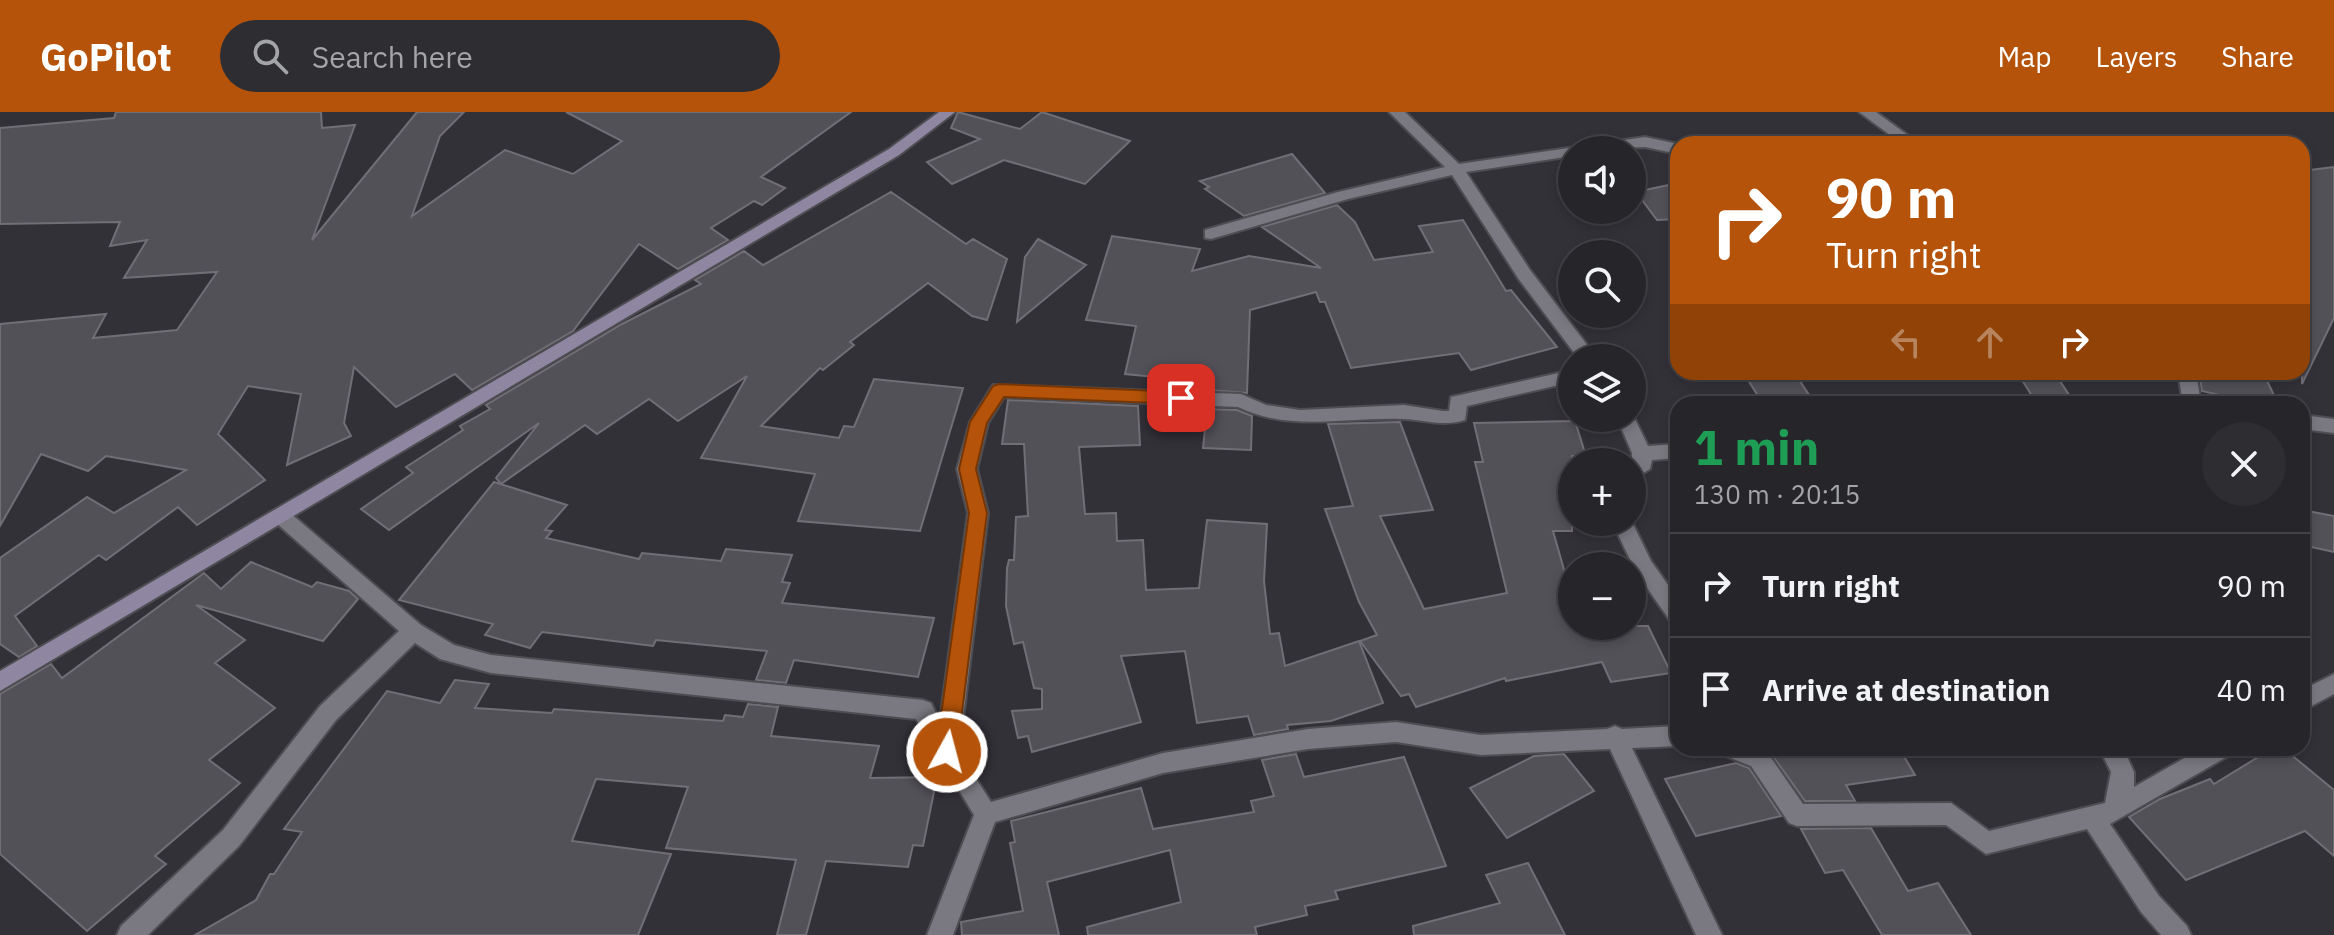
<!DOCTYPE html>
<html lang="en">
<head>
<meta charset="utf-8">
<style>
	body { margin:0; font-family:"IBM Plex Sans",sans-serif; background:#2e2d32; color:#f1f3f6; height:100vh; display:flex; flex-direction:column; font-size:30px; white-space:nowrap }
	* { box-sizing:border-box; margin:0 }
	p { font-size:26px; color:#a4a5a8 }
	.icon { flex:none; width:44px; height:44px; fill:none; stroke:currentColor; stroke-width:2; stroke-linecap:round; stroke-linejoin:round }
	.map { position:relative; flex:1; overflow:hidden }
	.drawer { position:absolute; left:1670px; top:284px; width:640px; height:360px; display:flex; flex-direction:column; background:#26252a; border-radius:24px; box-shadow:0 4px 12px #0003,0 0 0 2px #424247 }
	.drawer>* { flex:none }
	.guide { position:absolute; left:1670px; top:24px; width:640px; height:244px; border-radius:24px; box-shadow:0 4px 12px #0003,0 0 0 2px #424247; background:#b45309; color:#fff; overflow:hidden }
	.tools { position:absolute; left:1558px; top:24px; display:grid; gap:16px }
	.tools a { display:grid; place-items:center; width:88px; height:88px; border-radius:50%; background:#26252a; box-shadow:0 4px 12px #0003,0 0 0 2px #424247; font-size:40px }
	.pin { position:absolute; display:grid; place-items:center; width:68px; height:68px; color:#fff; margin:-34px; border-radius:16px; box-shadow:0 4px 12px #0006 }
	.me { position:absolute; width:88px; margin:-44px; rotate:7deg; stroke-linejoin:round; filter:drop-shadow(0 0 6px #0008) }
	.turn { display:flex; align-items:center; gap:28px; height:168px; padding:0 24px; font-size:36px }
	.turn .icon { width:104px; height:104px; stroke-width:2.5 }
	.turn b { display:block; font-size:56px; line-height:68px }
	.lanes { display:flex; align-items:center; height:76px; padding:0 24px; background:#0003; justify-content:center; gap:40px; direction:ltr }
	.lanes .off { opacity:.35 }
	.round { display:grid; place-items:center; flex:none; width:84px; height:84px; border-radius:42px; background:#2e2d32 }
	.overview { display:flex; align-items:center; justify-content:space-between; height:136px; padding:0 24px }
	h1 { font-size:48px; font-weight:700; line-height:60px; color:#1e9e55 }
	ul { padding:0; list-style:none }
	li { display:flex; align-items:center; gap:24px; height:104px; padding:0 24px; border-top:2px solid #424247 }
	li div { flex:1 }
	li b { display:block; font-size:30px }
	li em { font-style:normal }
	header { display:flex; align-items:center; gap:48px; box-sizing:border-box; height:112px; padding:0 40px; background:#b45309; color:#fff }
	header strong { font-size:38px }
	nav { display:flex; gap:44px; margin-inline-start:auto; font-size:28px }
	.search { width:560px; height:72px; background:#2e2d32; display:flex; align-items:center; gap:20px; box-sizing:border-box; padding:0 28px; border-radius:44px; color:#a4a5a8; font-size:30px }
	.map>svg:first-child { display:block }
	.building { fill:#535158; stroke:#716e76; stroke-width:2 }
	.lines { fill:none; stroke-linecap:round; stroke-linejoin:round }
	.street-casing { stroke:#4e4d52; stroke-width:4 }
	.secondary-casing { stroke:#4e4d52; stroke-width:4 }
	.street { fill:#7a7880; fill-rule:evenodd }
	.secondary { fill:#8f86a2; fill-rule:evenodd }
	.route { fill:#b45309; stroke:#753606; stroke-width:2 }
</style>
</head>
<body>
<header>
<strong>GoPilot</strong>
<div class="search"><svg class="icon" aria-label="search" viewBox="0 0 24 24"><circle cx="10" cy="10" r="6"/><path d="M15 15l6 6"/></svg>Search here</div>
<nav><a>Map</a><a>Layers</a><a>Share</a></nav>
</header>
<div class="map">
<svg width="2334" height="823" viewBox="0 0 2334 823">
	<rect width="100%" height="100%" fill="#333138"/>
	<g class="building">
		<path d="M116,0H321L322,16L355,13L312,128L417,0H464L440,24L412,104L505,38L573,62L622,29L566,0H851L761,65L785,76L762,93L754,89L711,116L728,128L678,157L639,132L573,219L472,278L455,262L396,295L354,255L344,311L351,324L287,353L301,282L248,274L218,322L265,368L197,413L178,395L106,448L99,443L15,504L37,534L19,545L0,532V446L87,385L114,401L186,358L106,344L88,359L41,342L0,414V212L106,202L93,226L177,218L217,160L124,166L147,128L110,134L120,110L0,112V16L114,6Z"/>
		<path d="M958,0L1020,17L1042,0L1130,29L1085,72L1004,48L952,72L927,50L980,27L951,16Z"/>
		<path d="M1292,42L1325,81L1244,104L1205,77L1209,75L1200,69Z"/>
		<path d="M2334,55V206L2302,272V59Z"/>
		<path d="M1678,71V107L1657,108L1636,80Z"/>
		<path d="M891,80L966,132L973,127L1007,147L987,208L972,204L928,171L850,230L854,233L823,258L820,256L761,314L839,326L844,314L854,315L874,267L963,276L920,419L798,409L815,362L701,346L747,264L678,309L649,287L597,322L585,313L501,372L496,366L539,311L389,418L361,397L413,361L406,355L463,318L460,314L490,297L486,293L622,212L701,172L695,168L744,139L763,153Z"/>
		<path d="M1337,93L1355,110L1374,148L1433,140L1419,114L1463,108L1506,179L1511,178L1557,235L1471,258L1459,241L1351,256L1325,190H1320L1316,180L1250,198L1247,281L1208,278L1209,270L1125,262L1136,214L1086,208L1112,124L1200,137L1192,159L1249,144L1321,156L1262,115Z"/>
		<path d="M1038,127L1086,153L1017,210L1025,145Z"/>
		<path d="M1743,260H1794L1815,292H1763Z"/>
		<path d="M2017,260H2054L2075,292H2037Z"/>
		<path d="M2199,260H2263L2278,292H2258L2202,279Z"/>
		<path d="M1008,288L1138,294L1140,333L1079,335L1085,402L1116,401L1117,429L1143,428L1146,478L1199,476L1207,408L1267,412L1264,469L1270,522L1279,521L1285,554L1359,529L1383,591L1331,609L1287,613L1288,617L1254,623L1248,604L1197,611L1185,539L1121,544L1141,610L1032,640L1028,624L1018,626L1012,599L1042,597V577L1034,576L1023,530L1014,532L1006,494L1007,456L1009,448H1014L1016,405L1028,404L1024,332H1002Z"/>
		<path d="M1207,297L1237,298L1252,304L1251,338L1203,336Z"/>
		<path d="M1575,309L1586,344H1572V419H1553L1572,486V514H1648L1671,561L1611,570L1602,550L1506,569L1505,566L1416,595L1409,582L1401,584L1360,529L1377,523L1359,490L1325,397L1353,394L1328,312L1400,310L1433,398L1380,404L1424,497L1507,481L1475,350H1483L1474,311Z"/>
		<path d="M494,370L567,393L545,418L552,419L546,426L639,447L642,441L721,449L726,437L792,443L782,470L790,471L782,491L934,506L918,565L794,548L786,571L756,568L767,539L656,528L653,534L542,520L530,536L485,523L493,512L399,488Z"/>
		<path d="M2302,398L2334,404V440L2302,433Z"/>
		<path d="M251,450L312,475L317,470L349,479L358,487L323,529L196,493L245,528L215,551L275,596L209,648L240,671L155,744L166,752L87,819L0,742V582L51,552L62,566L204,461L221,477Z"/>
		<path d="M455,568L489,572L475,596L552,601L554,597L723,609L725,603L743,605L748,592L778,595L771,624L879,634L870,666L937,665L923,734L913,733L908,755L826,749L806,823H777L796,748L666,736L688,675L596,667L572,729L671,742L638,823H195L256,788L270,762H274L302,720L284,717L387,579L440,591Z"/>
		<path d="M1767,636H1899L1915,663L1846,673L1855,689H1805Z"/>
		<path d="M2273,636H2283L2334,678V744L2305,719L2186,768L2129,705L2160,687L2210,667L2214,672Z"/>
		<path d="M1296,642L1304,665L1404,645L1446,754L1335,779L1338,787L1305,794L1307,803L1255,815L1257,823H1088L1087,815L1181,790L1170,738L1047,770L1059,823H962L961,810L1023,799L1010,731L1015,730L1011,709L1141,676L1153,717L1254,700L1251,689L1274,684L1262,648Z"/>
		<path d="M1564,642L1594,679L1507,726L1470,676L1534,644Z"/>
		<path d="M1736,651L1749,656L1781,704L1696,724L1665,667Z"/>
		<path d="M1871,716L1908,779L1938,771L1971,823H1882L1843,758L1825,761L1801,717Z"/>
		<path d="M1528,751L1565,823H1414L1413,814L1500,791L1486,763Z"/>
	</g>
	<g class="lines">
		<g class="street-casing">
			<g id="street">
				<path d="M1389,0H1405L1459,52L1645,25L1678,32V42L1645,35L1572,38V44L1466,60L1530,158L1597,246H1578L1518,166L1452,63L1348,87L1211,127L1205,126V118L1338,80L1445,55Z"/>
				<path d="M1859,0H1876L1920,32H1902Z"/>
				<path d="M1572,258V270L1467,294L1465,308C1442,315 1426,308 1404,307C1346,304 1293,321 1238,295L1004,285L988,311L977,357L988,401L959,640L991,690L1163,641L1308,617L1396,610L1481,623L1607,617L1615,614L1622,617L1678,614V634L1632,636L1722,823H1696L1610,637L1481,643L1396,630L1308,637L1163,661L995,710L953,823H927L974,703L916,607L491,561L440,547L415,531L336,608L239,734L148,823H117L121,814L223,718L320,594L399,519L275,410L272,405L275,400H289L421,513L454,533L491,543L923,588L931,591L940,609L968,401L957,357L970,310L993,273L1241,282L1266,293L1300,298L1404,293L1443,299H1449L1451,285Z"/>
				<path d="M2178,260H2196L2201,292H2183Z"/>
				<path d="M1632,301L1648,334L1678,332V346L1652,348L1650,357L1632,368V341L1617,306H1632Z"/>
				<path d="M2302,303L2334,307V321L2302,317Z"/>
				<path d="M1612,410H1632L1651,449L1678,487V513L1671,510L1636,460Z"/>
				<path d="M2334,562V582L2302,599V578Z"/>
				<path d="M1720,636H1758L1767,640L1803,692L1951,691L1989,719L2105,691L2111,660L2099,636H2123L2134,660V675L2202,636H2233L2230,643L2110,712L2159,784L2187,814L2191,823H2161L2141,800L2087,717L1986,742L1946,713L1797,714L1789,711L1751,654L1723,643Z"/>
			</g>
		</g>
		<g class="secondary-casing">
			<path id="secondary" d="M939,0H955L899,43L0,579V559L889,37Z"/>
		</g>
		<use href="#street" class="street"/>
		<use href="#secondary" class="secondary"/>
	</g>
	<path class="route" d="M999,272L1181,280L1189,286L1181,292L1004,285L987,311L976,357L987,401L957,640L954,647L947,649L939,647L936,640L969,401L959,357L970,310L993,274Z"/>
</svg>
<div class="tools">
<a><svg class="icon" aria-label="sound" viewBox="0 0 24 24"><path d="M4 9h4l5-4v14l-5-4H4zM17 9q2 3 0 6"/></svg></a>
<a><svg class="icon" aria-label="search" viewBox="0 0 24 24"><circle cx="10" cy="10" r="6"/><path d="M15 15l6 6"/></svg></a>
<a><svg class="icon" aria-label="layers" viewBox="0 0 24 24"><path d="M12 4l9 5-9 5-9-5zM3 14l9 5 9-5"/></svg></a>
<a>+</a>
<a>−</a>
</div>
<div class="pin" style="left:1181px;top:286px;background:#d93025"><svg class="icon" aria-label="arrive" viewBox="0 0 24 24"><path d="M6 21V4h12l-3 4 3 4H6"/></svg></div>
<svg class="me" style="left:947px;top:640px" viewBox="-20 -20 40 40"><circle r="17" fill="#b45309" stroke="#fff" stroke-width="3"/><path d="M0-11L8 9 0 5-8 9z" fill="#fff"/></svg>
<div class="guide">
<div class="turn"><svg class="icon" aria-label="right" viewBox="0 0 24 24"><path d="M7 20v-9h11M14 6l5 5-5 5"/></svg><div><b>90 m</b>Turn right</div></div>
<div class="lanes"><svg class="icon off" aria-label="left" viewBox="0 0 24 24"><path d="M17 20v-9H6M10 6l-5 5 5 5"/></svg><svg class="icon off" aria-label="ahead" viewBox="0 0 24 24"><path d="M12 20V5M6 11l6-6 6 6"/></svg><svg class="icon" aria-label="right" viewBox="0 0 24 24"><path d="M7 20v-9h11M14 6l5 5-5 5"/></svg></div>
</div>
<section class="drawer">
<div class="overview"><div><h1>1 min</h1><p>130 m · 20:15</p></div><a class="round"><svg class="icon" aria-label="close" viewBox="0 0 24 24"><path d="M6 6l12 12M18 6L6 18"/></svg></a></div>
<ul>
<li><svg class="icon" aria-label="right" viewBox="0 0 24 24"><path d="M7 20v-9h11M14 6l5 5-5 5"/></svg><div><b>Turn right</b></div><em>90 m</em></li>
<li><svg class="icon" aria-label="arrive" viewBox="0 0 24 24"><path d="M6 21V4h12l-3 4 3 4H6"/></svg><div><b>Arrive at destination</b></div><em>40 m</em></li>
</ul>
</section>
</div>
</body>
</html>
